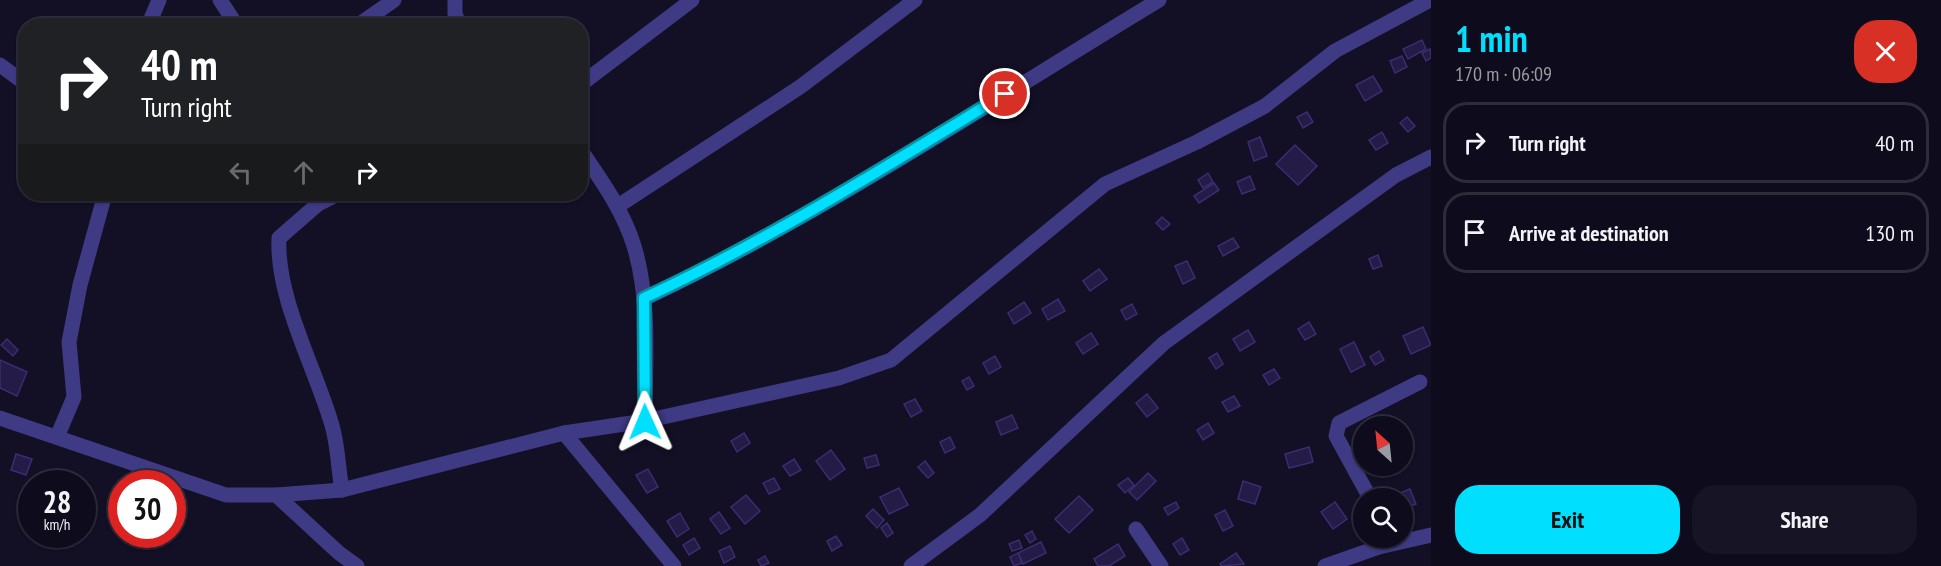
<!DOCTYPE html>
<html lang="en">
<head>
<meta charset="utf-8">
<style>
	body { margin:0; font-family:"PT Sans Narrow",sans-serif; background:#171425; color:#f1f3f6; height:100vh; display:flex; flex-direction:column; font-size:22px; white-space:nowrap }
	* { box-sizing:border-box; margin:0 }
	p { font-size:20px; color:#9b9ba3 }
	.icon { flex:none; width:33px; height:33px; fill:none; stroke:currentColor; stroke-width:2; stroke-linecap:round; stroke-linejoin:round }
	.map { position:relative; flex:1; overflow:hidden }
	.drawer { display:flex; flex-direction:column; background:#0e0b1c; width:510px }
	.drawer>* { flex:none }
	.top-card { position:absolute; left:18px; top:18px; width:570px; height:183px; border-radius:24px; box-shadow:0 2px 4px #0004,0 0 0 2px #2e2b3b; background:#202124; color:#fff; overflow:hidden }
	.needle { width:39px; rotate:333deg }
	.tools { position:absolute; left:1353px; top:416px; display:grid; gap:12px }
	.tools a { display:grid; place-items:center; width:60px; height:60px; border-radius:50%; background:#0e0b1c; box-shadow:0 2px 4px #0004,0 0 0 2px #2e2b3b; font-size:30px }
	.speed { position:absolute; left:18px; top:470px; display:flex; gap:12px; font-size:30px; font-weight:700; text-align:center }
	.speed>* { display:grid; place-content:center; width:78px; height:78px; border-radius:50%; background:#0e0b1c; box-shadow:0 2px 4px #0004,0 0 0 2px #2e2b3b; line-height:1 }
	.speed small { font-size:15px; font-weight:400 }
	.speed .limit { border:9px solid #d22; background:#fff; color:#111 }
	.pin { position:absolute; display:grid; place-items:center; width:51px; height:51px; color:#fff; margin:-26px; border:3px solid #fff; border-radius:50%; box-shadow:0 2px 6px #0007 }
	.me { position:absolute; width:66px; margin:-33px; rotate:359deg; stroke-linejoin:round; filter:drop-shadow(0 0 4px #0008) }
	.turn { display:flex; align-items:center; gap:21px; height:126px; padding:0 24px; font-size:27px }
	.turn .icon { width:78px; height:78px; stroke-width:2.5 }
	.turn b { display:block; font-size:42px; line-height:51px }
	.lanes { display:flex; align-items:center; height:57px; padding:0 24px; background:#0003; justify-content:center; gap:30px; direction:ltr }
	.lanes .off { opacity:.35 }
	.round { display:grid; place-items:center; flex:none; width:63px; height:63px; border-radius:24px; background:#171425 }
	.overview { display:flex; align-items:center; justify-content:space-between; height:102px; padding:0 24px }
	h1 { font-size:36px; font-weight:700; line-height:45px; color:#00e0fe }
	.cta { display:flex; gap:12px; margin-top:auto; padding:12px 24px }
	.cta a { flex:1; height:69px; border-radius:24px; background:#00e0fe; color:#111; font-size:24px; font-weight:700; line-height:69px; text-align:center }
	.cta a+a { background:#171425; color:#f1f3f6 }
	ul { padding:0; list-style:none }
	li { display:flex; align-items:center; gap:18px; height:81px; margin:0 12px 9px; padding:0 12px; border:3px solid #2e2b3b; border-radius:24px }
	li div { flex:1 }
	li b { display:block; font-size:22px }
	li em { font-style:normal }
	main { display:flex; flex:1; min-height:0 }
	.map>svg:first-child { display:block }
	.building { fill:#241b46; stroke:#3c2d72; stroke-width:1.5 }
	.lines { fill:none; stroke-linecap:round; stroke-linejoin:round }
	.minor { stroke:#3e3a84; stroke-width:15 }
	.route-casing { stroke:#0092a5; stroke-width:15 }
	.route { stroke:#00e0fe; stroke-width:10 }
</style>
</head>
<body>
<main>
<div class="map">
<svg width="1431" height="566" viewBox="0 0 1431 566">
	<rect width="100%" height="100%" fill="#130f25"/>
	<g class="building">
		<path d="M1422,40L1426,49L1408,59L1403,49Z"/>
		<path d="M1430,49L1431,58L1426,61L1422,53Z"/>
		<path d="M1402,56L1407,67L1395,73L1390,61Z"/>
		<path d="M1373,76L1382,91L1365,101L1356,85Z"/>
		<path d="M1307,112L1313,122L1303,128L1297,117Z"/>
		<path d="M1407,117L1415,126L1408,132L1400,123Z"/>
		<path d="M1382,132L1388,143L1376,150L1369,140Z"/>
		<path d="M1260,137L1267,156L1254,161L1248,142Z"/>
		<path d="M1295,145L1317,166L1298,185L1276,164Z"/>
		<path d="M1208,173L1213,182L1203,188L1198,180Z"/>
		<path d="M1250,176L1255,189L1242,194L1237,182Z"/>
		<path d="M1214,183L1219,190L1199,203L1194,196Z"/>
		<path d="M1162,217L1170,224L1163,230L1156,223Z"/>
		<path d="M1233,238L1239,247L1223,256L1218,246Z"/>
		<path d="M1378,255L1382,266L1373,269L1369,259Z"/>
		<path d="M1187,261L1195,278L1183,284L1175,266Z"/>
		<path d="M1099,269L1107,279L1090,291L1083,281Z"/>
		<path d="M1058,299L1065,311L1048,320L1042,309Z"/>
		<path d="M1024,302L1031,313L1014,324L1008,313Z"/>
		<path d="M1132,304L1137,314L1126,320L1121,310Z"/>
		<path d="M1309,322L1316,334L1305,340L1298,329Z"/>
		<path d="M1423,327L1431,345L1411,354L1403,336Z"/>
		<path d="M1248,330L1255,342L1240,351L1233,339Z"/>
		<path d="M1091,333L1098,344L1083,354L1076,343Z"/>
		<path d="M7,339L18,350L13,356L1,345Z"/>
		<path d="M1354,342L1365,365L1351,372L1340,349Z"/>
		<path d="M1379,351L1384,360L1375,365L1370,357Z"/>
		<path d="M1217,353L1223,364L1216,369L1209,358Z"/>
		<path d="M995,356L1001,367L989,374L983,363Z"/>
		<path d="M0,360L27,372L17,396L0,388Z"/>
		<path d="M1274,369L1280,378L1269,385L1263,375Z"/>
		<path d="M969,377L974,386L967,390L962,381Z"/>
		<path d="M1147,394L1158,408L1147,417L1136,403Z"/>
		<path d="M1234,396L1240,406L1228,412L1222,402Z"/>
		<path d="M915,399L922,411L911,417L904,404Z"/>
		<path d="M1012,415L1018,428L1001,435L996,422Z"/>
		<path d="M1208,423L1214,433L1203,440L1197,430Z"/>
		<path d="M744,433L750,443L737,452L731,441Z"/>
		<path d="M950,437L955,448L945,453L940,442Z"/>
		<path d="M1309,447L1313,462L1289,468L1285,454Z"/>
		<path d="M831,450L845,469L830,480L816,461Z"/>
		<path d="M16,454L32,459L26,475L11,470Z"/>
		<path d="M876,455L879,465L867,468L864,458Z"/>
		<path d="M794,459L801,470L790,476L783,466Z"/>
		<path d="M925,461L934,473L928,478L918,467Z"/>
		<path d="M648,469L658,487L647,493L636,475Z"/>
		<path d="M1148,473L1156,481L1137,500L1129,492Z"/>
		<path d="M774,478L780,489L769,494L763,483Z"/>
		<path d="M1128,478L1134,485L1125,493L1118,485Z"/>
		<path d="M1243,481L1261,487L1255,504L1238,499Z"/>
		<path d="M899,488L908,505L889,514L880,497Z"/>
		<path d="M1410,489L1416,504L1402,509V498H1397L1395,495Z"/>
		<path d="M746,495L760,511L745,524L731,507Z"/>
		<path d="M1079,496L1093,510L1069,533L1055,519Z"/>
		<path d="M1176,502L1179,508L1168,515L1164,508Z"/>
		<path d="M1335,502L1347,519L1333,529L1321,512Z"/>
		<path d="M873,509L884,520L877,528L866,516Z"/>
		<path d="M1225,510L1233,526L1223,531L1215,515Z"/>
		<path d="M719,512L730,528L721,534L710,519Z"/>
		<path d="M680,513L689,529L677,537L667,521Z"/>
		<path d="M887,523L893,533L887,537L881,528Z"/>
		<path d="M1032,531L1036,539L1030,543L1025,535Z"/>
		<path d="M836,536L842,545L832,551L827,541Z"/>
		<path d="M694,538L700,548L689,555L683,545Z"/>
		<path d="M1182,538L1189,550L1180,555L1173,544Z"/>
		<path d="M1019,540L1022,548L1012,551L1009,544Z"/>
		<path d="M1041,542L1046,553L1023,564L1018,553Z"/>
		<path d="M1118,544L1125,556L1109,566H1098L1094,559Z"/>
		<path d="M730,546L735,557L724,563L719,551Z"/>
		<path d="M1018,553L1022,563L1014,566L1010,557Z"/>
		<path d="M1236,553L1244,564L1221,566L1220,564Z"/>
		<path d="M765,556L769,563L761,566L758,560Z"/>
	</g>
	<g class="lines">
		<g class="minor">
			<path d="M220,0L237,26"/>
			<path d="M455,0V14L460,26"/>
			<path d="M148,26L159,0"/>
			<path d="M357,26L394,0"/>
			<path d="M0,65L26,84"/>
			<path d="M580,85L692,0"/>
			<path d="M580,149C601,180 623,210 634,246C651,302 645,364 645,421"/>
			<path d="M338,194L318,204L279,238C276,297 314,365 331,422C338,443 338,468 342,490"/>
			<path d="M618,206L800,87L915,0"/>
			<path d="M644,299C823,214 990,102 1159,0"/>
			<path d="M0,418L226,495H276L342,490L564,433L645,421L839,378L891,360L1105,184L1197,142L1265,106L1335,51L1430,0"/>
			<path d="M564,433L674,566"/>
			<path d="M57,437L74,397L69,342L80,285L105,194"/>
			<path d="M276,495L339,553L357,566"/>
			<path d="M1370,498L1336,436L1339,423L1420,382"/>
			<path d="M1136,529L1161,566"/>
			<path d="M911,566L980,515L1164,343L1396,175L1431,157"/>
			<path d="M1325,566L1379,547L1431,535"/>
		</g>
	</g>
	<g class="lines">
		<g class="route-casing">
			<path id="route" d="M645,422L644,298C769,240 887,166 1005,94"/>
		</g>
		<use href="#route" class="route"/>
	</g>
</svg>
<div class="tools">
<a><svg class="needle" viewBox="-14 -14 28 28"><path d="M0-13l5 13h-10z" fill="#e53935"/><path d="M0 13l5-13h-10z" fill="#9b9ba3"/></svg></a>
<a><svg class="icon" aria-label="search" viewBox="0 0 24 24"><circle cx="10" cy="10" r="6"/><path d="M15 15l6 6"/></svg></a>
</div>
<div class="speed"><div>28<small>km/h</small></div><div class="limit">30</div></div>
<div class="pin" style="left:1005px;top:94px;background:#d93025"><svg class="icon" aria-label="arrive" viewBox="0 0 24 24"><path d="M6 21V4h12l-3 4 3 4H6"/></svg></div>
<svg class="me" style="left:645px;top:422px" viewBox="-20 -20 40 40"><path d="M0-17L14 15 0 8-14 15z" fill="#00e0fe" stroke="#fff" stroke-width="4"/></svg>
<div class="top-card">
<div class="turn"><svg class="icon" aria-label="right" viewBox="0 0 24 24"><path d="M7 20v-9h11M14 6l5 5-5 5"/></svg><div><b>40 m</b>Turn right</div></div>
<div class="lanes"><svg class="icon off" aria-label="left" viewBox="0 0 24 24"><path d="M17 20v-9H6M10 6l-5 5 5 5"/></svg><svg class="icon off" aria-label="ahead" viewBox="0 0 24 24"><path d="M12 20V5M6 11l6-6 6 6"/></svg><svg class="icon" aria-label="right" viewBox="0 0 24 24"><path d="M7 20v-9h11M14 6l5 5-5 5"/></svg></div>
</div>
</div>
<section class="drawer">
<div class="overview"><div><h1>1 min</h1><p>170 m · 06:09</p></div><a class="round" style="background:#d93025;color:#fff"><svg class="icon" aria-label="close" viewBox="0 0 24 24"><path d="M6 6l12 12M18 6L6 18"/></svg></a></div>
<ul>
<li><svg class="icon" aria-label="right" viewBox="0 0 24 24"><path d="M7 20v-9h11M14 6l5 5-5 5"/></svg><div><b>Turn right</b></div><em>40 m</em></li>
<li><svg class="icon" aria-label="arrive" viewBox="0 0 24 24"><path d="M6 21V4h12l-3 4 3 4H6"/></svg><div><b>Arrive at destination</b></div><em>130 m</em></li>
</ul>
<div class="cta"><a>Exit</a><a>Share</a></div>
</section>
</main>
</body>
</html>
